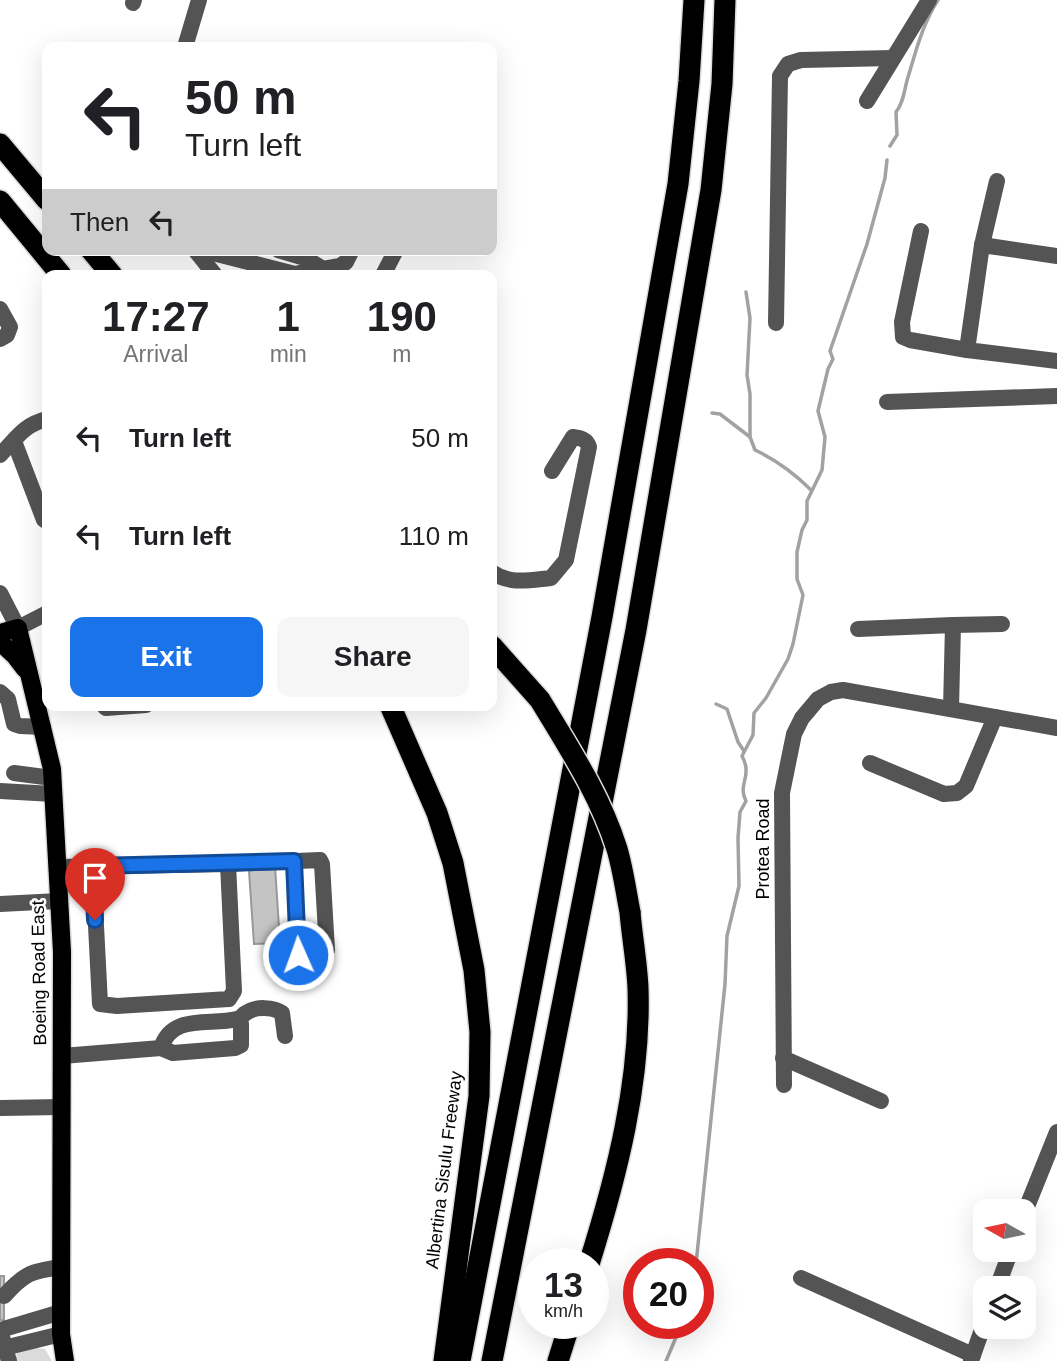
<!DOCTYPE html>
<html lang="en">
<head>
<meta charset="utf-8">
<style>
	body { margin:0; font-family:Helvetica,sans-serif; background:#f6f6f6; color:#202124; height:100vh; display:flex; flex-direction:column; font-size:26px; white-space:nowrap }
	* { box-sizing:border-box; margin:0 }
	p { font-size:23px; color:#757577 }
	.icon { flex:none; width:38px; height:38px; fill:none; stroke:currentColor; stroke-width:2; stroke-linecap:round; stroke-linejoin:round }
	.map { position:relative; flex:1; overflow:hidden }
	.details { position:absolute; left:42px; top:270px; width:455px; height:441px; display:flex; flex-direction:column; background:#fff; border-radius:14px; box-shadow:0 7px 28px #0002 }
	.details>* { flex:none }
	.top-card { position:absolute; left:42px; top:42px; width:455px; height:214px; border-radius:14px; box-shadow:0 7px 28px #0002; background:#fff; color:#202124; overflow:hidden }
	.needle { width:46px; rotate:279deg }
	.buttons { position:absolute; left:973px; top:1199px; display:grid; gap:14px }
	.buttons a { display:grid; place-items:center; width:63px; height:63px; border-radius:14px; background:#fff; box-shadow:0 7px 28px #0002; font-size:35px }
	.speed { position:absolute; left:518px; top:1248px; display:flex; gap:14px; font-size:35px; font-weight:700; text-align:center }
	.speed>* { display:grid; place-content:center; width:91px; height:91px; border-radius:50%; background:#fff; box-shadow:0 7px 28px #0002; line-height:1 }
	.speed small { font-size:18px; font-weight:400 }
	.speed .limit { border:10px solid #d22; background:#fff; color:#111 }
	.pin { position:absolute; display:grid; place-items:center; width:60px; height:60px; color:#fff; margin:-72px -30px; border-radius:50% 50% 50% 0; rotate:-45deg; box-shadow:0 0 7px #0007 }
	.pin .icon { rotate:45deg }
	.me { position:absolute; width:77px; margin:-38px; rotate:358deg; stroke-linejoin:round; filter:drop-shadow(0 0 5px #0008) }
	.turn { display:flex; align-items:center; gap:24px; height:147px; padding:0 28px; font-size:32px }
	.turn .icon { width:91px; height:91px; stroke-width:2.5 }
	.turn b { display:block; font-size:49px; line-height:60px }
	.then { display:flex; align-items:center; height:66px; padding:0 28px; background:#0003; gap:14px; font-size:26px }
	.eta { display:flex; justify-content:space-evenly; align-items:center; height:119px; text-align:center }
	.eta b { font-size:42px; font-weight:700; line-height:49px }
	.button { display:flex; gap:14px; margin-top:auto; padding:14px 28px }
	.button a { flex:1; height:80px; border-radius:14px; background:#1a73e8; color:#fff; font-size:28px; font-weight:700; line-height:80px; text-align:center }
	.button a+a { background:#f6f6f6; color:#202124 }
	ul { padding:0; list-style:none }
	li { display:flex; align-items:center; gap:21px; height:98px; padding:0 28px }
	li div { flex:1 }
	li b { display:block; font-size:26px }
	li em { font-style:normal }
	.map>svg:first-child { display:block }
	.green { fill:#dbdbdb }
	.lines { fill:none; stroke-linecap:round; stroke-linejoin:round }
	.stream { stroke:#a2a2a2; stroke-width:3.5 }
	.building { fill:#c4c4c4; stroke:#989898; stroke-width:2 }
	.major-casing { stroke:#dbdbdb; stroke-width:21 }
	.highway-casing { stroke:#dbdbdb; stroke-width:24 }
	.minor { stroke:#545454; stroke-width:16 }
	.major { stroke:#000; stroke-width:18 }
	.highway { stroke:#000; stroke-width:21 }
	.highway-bridge-casing { stroke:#dbdbdb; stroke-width:24; stroke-linecap:butt }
	.highway-bridge { stroke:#000; stroke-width:21 }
	.route-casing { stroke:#114b97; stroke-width:18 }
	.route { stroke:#1a73e8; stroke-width:12 }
	.labels { text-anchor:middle; stroke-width:5; stroke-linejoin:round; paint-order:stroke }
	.street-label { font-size:18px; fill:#000; stroke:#fff }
</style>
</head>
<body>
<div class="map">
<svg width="1057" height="1361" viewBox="0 0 1057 1361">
	<rect width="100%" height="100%" fill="#fff"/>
	<path class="green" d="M28,1347L45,1349L52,1361H14L19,1348Z"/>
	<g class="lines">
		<g class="stream">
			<path d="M890,146L897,135L896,112C904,102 904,90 908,77C916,51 923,23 938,0"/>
			<path d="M746,292L750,318L747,375L750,394V437L755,450C776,460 794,473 811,490"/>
			<path d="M712,413L720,414L750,437"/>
			<path d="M716,704L727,709L738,742L744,751"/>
			<path d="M696,1264L725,984L727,936L739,886L738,838L740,812L746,801C739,788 747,781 746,769C746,764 744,760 742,756L753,735L754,713L766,698L788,659L793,644L803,595L797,579V552L802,530L807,520V501L822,470L825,437L818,411L828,369L833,359L830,351L867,244L885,178L887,160"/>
			<path d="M666,1361L682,1323"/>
		</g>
	</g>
	<g class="building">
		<path d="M275,866L280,943L254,944L249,871Z"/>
		<rect x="0" y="1276" width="4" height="44"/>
	</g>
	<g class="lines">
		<g class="major-casing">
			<g id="major">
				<path d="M0,633L18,628L52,769L62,952L61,1334L65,1361"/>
				<path d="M0,642L15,656L25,669"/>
			</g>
		</g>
		<g class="highway-casing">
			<g id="highway">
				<path d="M0,144L47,200"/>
				<path d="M0,201L61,275"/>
				<path d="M91,250L112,275"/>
				<path d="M492,646L540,700"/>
				<path d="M390,705L437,813L453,863L474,970L480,1032L479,1096L444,1361"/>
				<path d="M589,1264C617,1175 641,1081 638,988C637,963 632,937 630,912"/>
				<path d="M460,1361L602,617L678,184L689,81L694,0"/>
				<path d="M492,1361L636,630L711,190L722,84L725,0"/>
				<path d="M558,1361L570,1323"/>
			</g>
		</g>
		<g class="minor">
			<path d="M133,3L134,0"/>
			<path d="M185,47L199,0"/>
			<path d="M867,101L929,0"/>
			<path d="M997,181L982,245L967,350L1057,361"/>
			<path d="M921,231L902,322L903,337L910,340L967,350"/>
			<path d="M982,245L1057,256"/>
			<path d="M195,250L215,275"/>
			<path d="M201,250L295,274L340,266L346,262L352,250"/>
			<path d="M278,250L305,258L325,270"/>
			<path d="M383,275L396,250"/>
			<path d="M0,309L10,327L7,335L0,339"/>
			<path d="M776,323L780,76L788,64L801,60L893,58"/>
			<path d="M887,402L1057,396"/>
			<path d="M14,441L44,520"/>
			<path d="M0,455C17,438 23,425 47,419"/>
			<path d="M492,572C509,585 530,580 551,578L566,560L589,447C587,439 580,438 573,437L552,471"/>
			<path d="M0,593L18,628L47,613"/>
			<path d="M953,625L1002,624"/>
			<path d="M858,629L953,625L951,709"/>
			<path d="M0,692L8,699L14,724L20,726L43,727"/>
			<path d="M103,705L106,708L146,705"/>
			<path d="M870,763L944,794L957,793L966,786L995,717"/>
			<path d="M14,773L52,778"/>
			<path d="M0,791L53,794"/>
			<path d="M294,861L298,955"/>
			<path d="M228,864L320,860L322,864L327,950"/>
			<path d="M57,867L228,864L234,991L229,999L117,1006L100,1004L93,867"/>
			<path d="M0,904L59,901"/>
			<path d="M161,1048L173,1053L235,1048L241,1045V1024L238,1019"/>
			<path d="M62,1056L161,1048C172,1013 210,1026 237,1019C242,1018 242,1015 246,1013C255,1006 274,1007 282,1013L285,1036"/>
			<path d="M783,1058L881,1101"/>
			<path d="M784,1085L782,793L794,734L802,718L818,699L831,692L843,690L1057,728"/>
			<path d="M0,1108L62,1107"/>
			<path d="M1024,1214L1057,1132"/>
			<path d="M801,1278L973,1355"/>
			<path d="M997,1288L1011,1250"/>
			<path d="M4,1296C25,1273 31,1271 62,1267"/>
			<path d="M0,1349L61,1334"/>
			<path d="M9,1361L0,1330L61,1312"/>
			<path d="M971,1361L985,1321"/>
		</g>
		<use href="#major" class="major"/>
		<use href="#highway" class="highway"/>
		<g class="highway-bridge-casing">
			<path id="highway-bridge" d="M540,700C569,748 600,795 617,849C623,869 626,892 630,912"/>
		</g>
		<use href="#highway-bridge" class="highway-bridge"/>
	</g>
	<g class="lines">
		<g class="route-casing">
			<path id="route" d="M95,920L93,866L294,861L298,955"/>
		</g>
		<use href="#route" class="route"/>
	</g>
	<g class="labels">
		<g class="street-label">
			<text transform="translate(763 849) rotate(-90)" y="6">Protea Road</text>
			<text transform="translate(39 973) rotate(-91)" y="6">Boeing Road East</text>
			<text transform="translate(444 1170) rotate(-83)" y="6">Albertina Sisulu Freeway</text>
		</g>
	</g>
</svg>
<div class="buttons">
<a><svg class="needle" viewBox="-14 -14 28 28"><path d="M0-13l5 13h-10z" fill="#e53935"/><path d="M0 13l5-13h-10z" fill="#757577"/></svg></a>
<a><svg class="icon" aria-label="layers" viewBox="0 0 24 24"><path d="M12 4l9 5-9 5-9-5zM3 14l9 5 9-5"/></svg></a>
</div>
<div class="speed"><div>13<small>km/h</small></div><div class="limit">20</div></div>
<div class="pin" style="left:95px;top:920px;background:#d93025"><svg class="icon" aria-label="arrive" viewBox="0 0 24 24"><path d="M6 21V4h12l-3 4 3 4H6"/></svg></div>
<svg class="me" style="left:298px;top:955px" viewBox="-20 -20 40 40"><circle r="17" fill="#1a73e8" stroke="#fff" stroke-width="3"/><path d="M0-11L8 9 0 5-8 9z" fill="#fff"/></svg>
<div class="top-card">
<div class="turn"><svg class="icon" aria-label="left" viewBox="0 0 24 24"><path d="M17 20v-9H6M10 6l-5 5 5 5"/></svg><div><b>50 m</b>Turn left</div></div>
<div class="then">Then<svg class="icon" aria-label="left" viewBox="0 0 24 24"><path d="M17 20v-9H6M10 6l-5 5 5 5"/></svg></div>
</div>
<section class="details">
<div class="eta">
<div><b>17:27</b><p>Arrival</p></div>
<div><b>1</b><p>min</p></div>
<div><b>190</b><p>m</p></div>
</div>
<ul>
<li><svg class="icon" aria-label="left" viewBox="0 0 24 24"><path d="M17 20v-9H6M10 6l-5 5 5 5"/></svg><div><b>Turn left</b></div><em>50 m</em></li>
<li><svg class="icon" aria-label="left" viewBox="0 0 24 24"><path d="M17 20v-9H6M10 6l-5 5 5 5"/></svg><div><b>Turn left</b></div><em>110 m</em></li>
</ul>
<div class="button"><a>Exit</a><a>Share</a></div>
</section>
</div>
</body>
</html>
